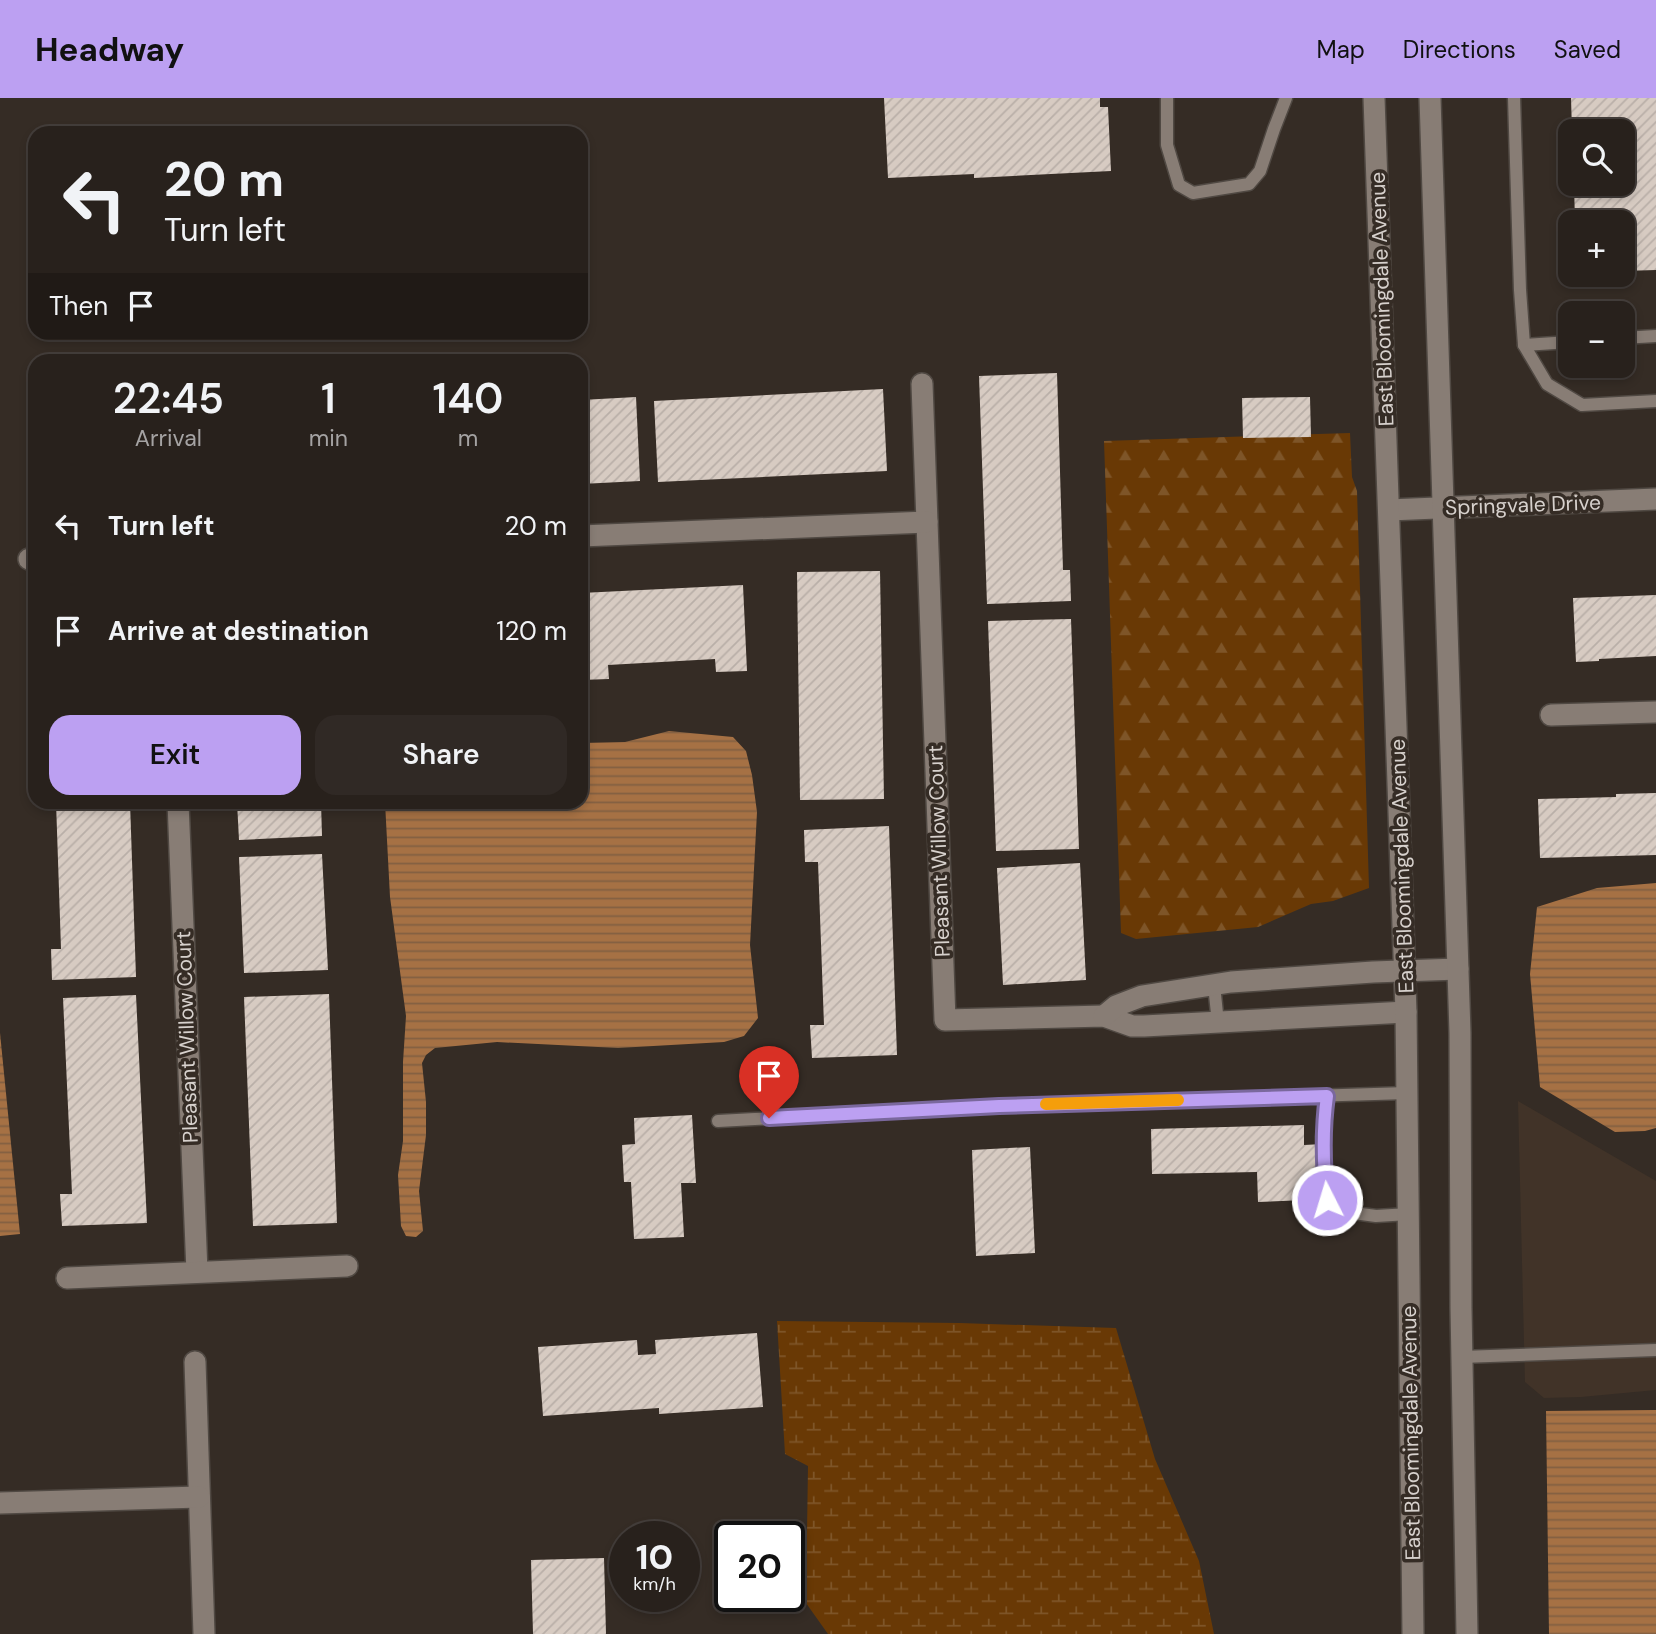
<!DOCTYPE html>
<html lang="en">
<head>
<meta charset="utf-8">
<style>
	body { margin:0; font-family:"DM Sans",sans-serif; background:#302925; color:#f1f3f6; height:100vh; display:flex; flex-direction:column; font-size:26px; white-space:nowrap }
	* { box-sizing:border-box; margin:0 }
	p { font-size:23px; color:#a5a3a3 }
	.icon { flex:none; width:38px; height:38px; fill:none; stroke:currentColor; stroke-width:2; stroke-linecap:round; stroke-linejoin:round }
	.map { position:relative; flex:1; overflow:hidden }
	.panel { position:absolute; left:28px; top:256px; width:560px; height:455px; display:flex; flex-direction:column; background:#28211c; border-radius:21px; box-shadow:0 4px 10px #0003,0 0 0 2px #443e3b }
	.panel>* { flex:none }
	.top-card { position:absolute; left:28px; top:28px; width:560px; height:214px; border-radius:21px; box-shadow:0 4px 10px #0003,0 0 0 2px #443e3b; background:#28211c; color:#f1f3f6; overflow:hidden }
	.controls { position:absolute; left:1558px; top:21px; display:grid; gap:14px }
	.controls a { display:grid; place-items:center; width:77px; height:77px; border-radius:14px; background:#28211c; box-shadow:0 4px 10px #0003,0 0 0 2px #443e3b; font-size:35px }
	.speed { position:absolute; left:609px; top:1423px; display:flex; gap:14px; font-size:35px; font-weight:700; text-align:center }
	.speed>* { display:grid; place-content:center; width:91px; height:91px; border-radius:50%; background:#28211c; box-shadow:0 4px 10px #0003,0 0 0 2px #443e3b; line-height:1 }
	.speed small { font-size:18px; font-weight:400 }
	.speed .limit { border:4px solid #111; border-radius:10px; background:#fff; color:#111 }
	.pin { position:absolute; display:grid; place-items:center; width:60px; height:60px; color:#fff; margin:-72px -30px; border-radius:50% 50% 50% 0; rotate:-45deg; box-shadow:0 0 7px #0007 }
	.pin .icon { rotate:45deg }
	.me { position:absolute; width:77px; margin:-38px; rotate:355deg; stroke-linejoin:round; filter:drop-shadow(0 0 5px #0008) }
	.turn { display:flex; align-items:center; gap:24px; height:147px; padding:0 21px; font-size:32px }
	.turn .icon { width:91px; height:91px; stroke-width:2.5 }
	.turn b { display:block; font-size:49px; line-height:60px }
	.then { display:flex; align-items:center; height:66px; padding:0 21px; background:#0003; gap:14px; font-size:26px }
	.eta { display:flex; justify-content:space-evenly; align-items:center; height:119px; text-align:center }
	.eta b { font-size:42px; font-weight:600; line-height:49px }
	.cta { display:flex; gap:14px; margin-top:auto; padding:14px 21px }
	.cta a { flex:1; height:80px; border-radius:21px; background:#bca0f2; color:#111; font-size:28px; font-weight:600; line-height:80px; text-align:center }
	.cta a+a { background:#302925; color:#f1f3f6 }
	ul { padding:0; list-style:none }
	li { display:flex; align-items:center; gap:21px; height:105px; padding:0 21px }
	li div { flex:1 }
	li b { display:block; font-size:26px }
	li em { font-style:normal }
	header { display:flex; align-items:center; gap:42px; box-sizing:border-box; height:98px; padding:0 35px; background:#bca0f2; color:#111 }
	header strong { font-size:33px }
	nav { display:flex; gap:38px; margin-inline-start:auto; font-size:24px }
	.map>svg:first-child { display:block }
	.built { fill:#413328 }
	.forest { fill:url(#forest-firs) }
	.wetland { fill:url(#wetland-marsh) }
	.water { fill:url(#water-rules) }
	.building { fill:url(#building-hatch) }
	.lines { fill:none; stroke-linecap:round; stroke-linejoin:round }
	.service-casing { stroke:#504943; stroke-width:15 }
	.minor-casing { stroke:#504943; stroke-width:24 }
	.tertiary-casing { stroke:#504943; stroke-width:24 }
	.secondary-casing { stroke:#504943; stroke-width:24 }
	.service { stroke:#887d75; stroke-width:12 }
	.minor { stroke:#887d75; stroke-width:21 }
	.tertiary { stroke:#887d75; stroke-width:21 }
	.secondary { stroke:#887d75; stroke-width:21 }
	.route-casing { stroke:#7a689d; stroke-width:18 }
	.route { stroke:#bca0f2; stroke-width:12 }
	.slow { stroke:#f59e0b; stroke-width:12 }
	.labels { text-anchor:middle; stroke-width:7; stroke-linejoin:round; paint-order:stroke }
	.street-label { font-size:21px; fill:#d7d1cd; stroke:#352c25 }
</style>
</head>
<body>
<header>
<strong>Headway</strong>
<nav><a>Map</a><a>Directions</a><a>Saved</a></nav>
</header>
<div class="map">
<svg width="1656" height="1536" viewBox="0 0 1656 1536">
	<defs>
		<pattern id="forest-firs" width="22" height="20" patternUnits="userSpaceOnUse" patternTransform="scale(1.75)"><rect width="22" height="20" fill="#693905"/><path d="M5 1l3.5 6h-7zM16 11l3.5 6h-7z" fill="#7e5528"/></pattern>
		<pattern id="wetland-marsh" width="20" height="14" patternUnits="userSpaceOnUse" patternTransform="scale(1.75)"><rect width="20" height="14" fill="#693905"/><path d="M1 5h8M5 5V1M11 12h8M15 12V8" fill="none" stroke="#7e5528"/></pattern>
		<pattern id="water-rules" width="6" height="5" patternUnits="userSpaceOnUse" patternTransform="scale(1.75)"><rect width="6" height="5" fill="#a67144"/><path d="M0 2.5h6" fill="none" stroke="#826042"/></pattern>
		<pattern id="building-hatch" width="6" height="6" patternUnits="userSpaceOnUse" patternTransform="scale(1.75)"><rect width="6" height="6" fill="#d7cbc2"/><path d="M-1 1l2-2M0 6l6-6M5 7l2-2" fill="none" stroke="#b9afa8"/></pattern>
	</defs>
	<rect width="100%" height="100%" fill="#352c25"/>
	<path class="built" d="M1518,1003L1656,1083V1292L1581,1299L1544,1300L1525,1284Z"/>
	<path class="forest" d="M1350,335L1352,379L1357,393L1369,790L1333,803L1311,806L1258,829L1136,841L1121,835L1104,343Z"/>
	<path class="wetland" d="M777,1223L959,1225L1116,1230L1155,1361L1199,1463L1214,1536H828L806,1505L808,1368L785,1356Z"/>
	<g class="water">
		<path d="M669,633L733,639L746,653L752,677L757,714L750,847L758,920L744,938L724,944L618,950L497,944L435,950L426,957L422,965L426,1004V1037L419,1093L423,1133L416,1139L406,1138L401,1128L398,1077L403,1043V964L406,918L390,799L385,704H581V645L625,644Z"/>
		<path d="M1656,785V1030L1645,1033L1615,1034L1540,989L1530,876L1537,809L1597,790Z"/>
		<path d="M0,935L20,1136L0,1138Z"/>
		<path d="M1656,1312V1536H1549L1546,1313Z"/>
	</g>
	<g class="building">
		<path d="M884,0H1100V9H1108L1111,73L974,80V76L888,80Z"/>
		<path d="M1571,0H1656V172L1622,173V124H1575L1574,86H1622V33H1572Z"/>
		<path d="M1057,275L1063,472H1070L1071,503L987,506L979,278Z"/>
		<path d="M883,291L887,373L658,384L654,303Z"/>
		<path d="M636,299L640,383L581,386V302Z"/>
		<path d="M1310,299L1311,339L1243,340L1242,300Z"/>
		<path d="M29,326H35V399H33Z"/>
		<path d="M880,473L884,701L800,702L797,474Z"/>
		<path d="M743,487L747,573L716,574L715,561L608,567L609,581L581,582V495Z"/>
		<path d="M1656,497V558L1599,561V563L1576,564L1573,500Z"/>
		<path d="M1071,521L1079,751L996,753L988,523Z"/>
		<path d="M1656,695V757L1540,760L1538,701L1616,699V696Z"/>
		<path d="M56,704H130L136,879L52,882L51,851H61Z"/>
		<path d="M237,704H321L322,738L239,742Z"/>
		<path d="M889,728L897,957L812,960L810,927H824L818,764H805L804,732Z"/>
		<path d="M322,756L328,872L244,875L239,759Z"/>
		<path d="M1080,765L1086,882L1003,887L997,770Z"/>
		<path d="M329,896L337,1125L253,1128L244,899Z"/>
		<path d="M136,897L147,1125L62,1128L60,1096H72L63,900Z"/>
		<path d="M692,1017L696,1085H681L684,1139L634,1141L631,1084H624L622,1047L635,1046L634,1020Z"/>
		<path d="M1304,1027V1047L1323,1046V1082H1305L1306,1102L1258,1104L1257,1074L1152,1076L1151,1031Z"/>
		<path d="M1030,1049L1035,1155L976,1158L972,1052Z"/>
		<path d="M757,1235L763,1309L659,1316V1310L543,1318L538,1249L637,1242L638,1257L656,1256L655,1242Z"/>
		<path d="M604,1460L606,1536H533L531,1462Z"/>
	</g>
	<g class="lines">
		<g class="service-casing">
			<g id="service">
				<path d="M1167,0V47L1179,87L1193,95L1249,86L1260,73L1274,31L1286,0"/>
				<path d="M1514,0L1520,192L1524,247L1547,286L1582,307L1656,303"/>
				<path d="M1622,240L1656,238"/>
				<path d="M1524,247L1570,244"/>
				<path d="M1214,887L1218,925"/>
				<path d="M1327,998L1322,1039L1327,1102L1346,1114L1376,1118L1409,1116"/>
				<path d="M718,1023L999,1008L1407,995"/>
				<path d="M1461,1259L1656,1252"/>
			</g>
		</g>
		<g class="minor-casing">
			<g id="minor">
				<path d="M922,286L945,922L1104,918L1132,928H1144L1406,914"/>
				<path d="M581,438L927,424"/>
				<path d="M29,461L35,460"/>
				<path d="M1551,617L1656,614"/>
				<path d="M178,704L197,1174"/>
				<path d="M1104,918L1116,908L1142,898L1231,884L1373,874L1458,871"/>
				<path d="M67,1180L347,1168"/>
				<path d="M195,1264L204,1536"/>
				<path d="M0,1405L199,1399"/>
			</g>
		</g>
		<g class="tertiary-casing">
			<path id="tertiary" d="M1389,412L1656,401"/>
		</g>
		<g class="secondary-casing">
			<g id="secondary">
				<path d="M1374,0L1406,914L1413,1536"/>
				<path d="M1430,0L1460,935L1461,1210L1467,1536"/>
			</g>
		</g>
		<use href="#service" class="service"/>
		<use href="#minor" class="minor"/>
		<use href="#tertiary" class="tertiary"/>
		<use href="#secondary" class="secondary"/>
	</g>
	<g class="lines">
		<g class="route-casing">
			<path id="route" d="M769,1020L999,1008L1327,998C1322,1034 1323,1067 1327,1102"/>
		</g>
		<use href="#route" class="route"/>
		<path class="slow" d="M1046,1006L1178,1002"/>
	</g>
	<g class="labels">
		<g class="street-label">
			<text transform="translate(1382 201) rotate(-92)" y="7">East Bloomingdale Avenue</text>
			<text transform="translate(1523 407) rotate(-2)" y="7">Springvale Drive</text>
			<text transform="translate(939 753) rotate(-92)" y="7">Pleasant Willow Court</text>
			<text transform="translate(1402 768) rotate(-92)" y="7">East Bloomingdale Avenue</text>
			<text transform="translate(187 939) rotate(-92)" y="7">Pleasant Willow Court</text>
			<text transform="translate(1411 1335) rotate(-91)" y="7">East Bloomingdale Avenue</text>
		</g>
	</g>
</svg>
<div class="controls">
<a><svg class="icon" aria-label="search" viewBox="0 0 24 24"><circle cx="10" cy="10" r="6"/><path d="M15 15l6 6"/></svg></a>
<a>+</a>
<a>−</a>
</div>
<div class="speed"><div>10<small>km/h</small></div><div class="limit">20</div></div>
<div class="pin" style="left:769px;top:1020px;background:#d93025"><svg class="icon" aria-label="arrive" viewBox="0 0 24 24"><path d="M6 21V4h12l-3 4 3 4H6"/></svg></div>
<svg class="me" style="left:1327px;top:1102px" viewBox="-20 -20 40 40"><circle r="17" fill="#bca0f2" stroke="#fff" stroke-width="3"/><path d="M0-11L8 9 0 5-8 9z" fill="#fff"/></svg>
<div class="top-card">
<div class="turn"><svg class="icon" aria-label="left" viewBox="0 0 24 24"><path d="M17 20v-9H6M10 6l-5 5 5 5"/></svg><div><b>20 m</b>Turn left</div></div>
<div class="then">Then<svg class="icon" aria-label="arrive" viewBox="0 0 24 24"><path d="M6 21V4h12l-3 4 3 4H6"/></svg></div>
</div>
<section class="panel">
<div class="eta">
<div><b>22:45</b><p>Arrival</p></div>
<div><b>1</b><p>min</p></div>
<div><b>140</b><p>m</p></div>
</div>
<ul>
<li><svg class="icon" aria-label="left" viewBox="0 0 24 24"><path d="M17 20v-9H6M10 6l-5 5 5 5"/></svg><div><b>Turn left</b></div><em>20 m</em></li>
<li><svg class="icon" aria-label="arrive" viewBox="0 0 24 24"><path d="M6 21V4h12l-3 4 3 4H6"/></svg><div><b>Arrive at destination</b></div><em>120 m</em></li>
</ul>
<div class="cta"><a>Exit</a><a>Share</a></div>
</section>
</div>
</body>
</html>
